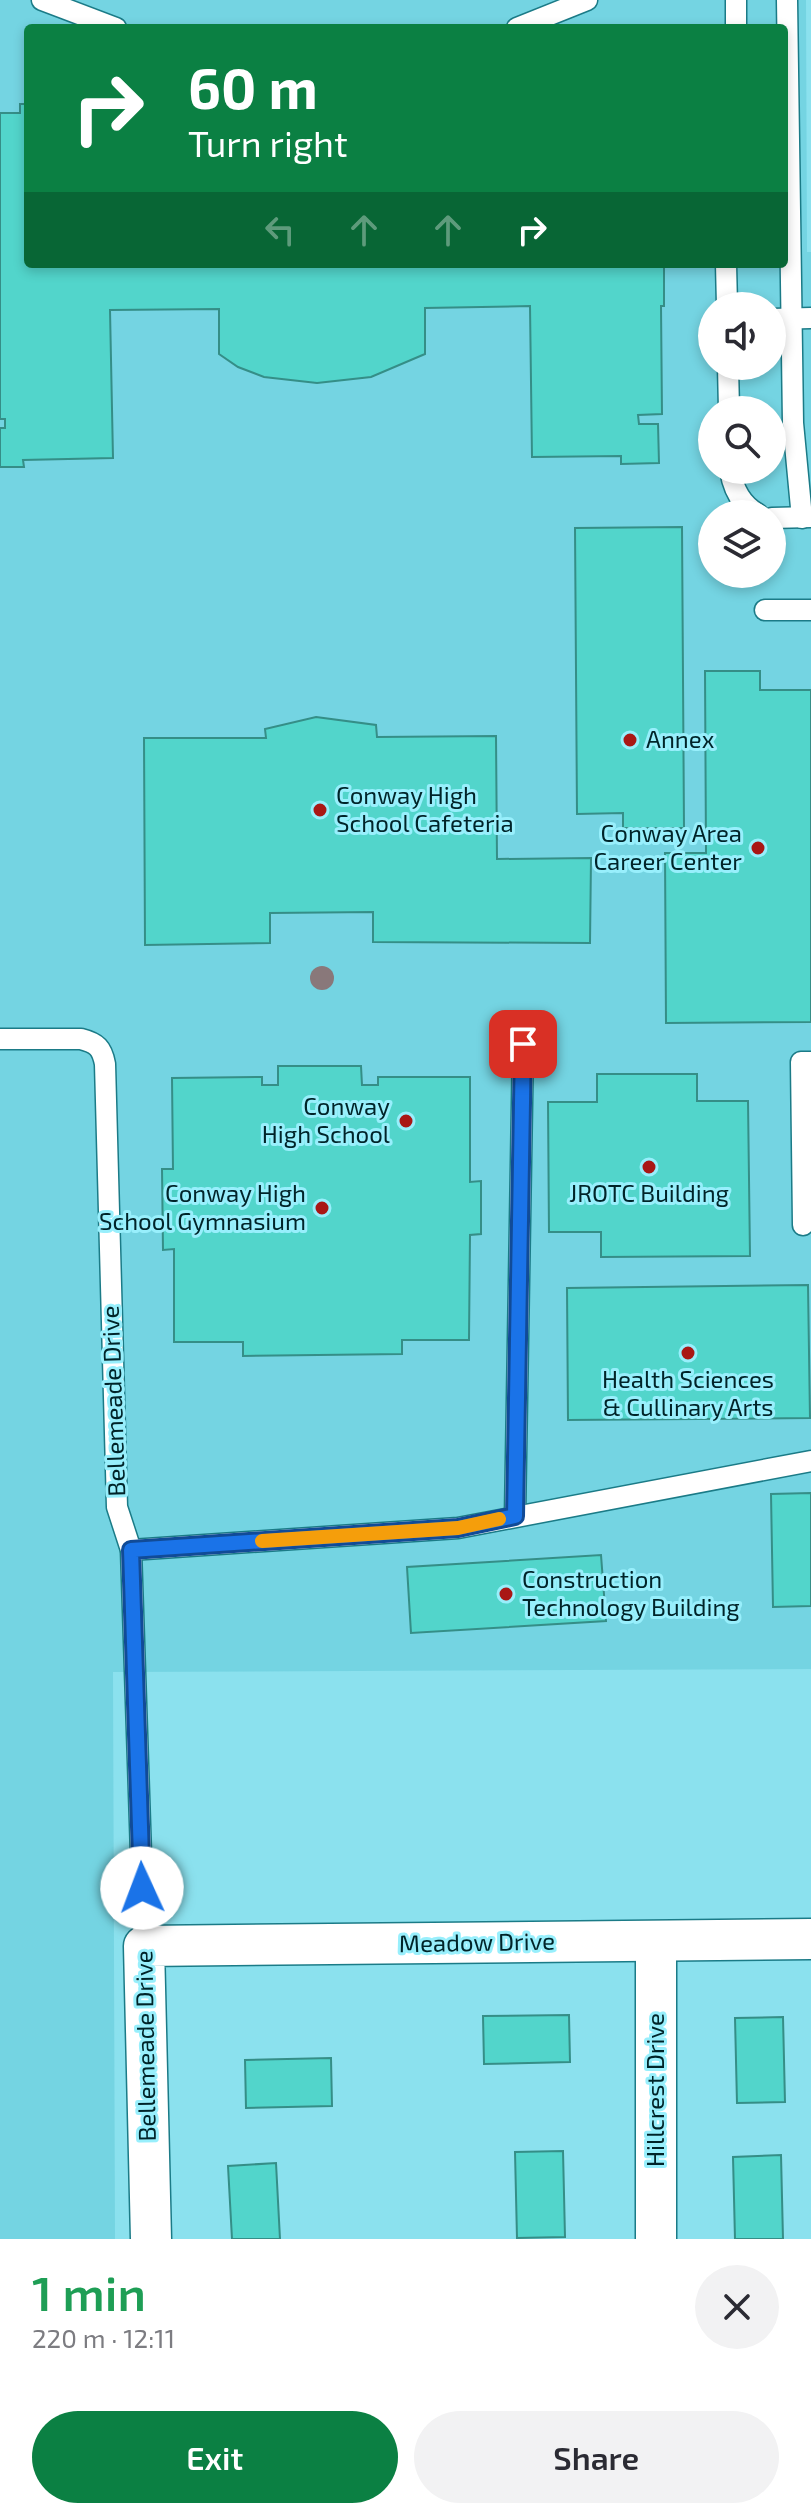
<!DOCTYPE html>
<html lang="en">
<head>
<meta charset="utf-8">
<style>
	body { margin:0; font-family:"Exo 2",sans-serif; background:#f2f2f3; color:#2b2b33; height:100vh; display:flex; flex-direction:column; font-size:30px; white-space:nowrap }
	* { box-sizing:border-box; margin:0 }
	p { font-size:26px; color:#7c7c81 }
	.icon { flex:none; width:44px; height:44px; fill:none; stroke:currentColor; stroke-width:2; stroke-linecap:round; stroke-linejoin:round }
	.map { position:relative; height:2239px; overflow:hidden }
	.sheet { display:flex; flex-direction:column; background:#fff; flex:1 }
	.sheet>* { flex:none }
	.top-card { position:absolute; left:24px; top:24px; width:764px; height:244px; border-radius:8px; box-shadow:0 4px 12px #0003; background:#0b8043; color:#fff; overflow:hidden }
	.buttons { position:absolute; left:698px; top:292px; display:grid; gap:16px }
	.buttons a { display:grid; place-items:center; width:88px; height:88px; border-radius:50%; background:#fff; box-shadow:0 4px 12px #0003; font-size:40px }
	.pin { position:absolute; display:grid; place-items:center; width:68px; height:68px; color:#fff; margin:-34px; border-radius:16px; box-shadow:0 4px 12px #0006 }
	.me { position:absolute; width:88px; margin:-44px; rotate:358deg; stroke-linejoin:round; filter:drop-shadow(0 0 6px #0008) }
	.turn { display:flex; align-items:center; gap:28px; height:168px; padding:0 32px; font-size:36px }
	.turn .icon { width:104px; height:104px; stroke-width:2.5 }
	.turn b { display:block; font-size:56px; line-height:68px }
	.lanes { display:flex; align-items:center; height:76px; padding:0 32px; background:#0003; justify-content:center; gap:40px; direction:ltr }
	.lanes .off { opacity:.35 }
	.round { display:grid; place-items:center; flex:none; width:84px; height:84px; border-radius:42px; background:#f2f2f3 }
	.head { display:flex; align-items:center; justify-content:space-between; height:136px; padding:0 32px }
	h1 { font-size:48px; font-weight:600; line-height:60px; color:#1e9e55 }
	.button { display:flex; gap:16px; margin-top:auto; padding:16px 32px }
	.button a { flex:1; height:92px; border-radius:48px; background:#0b8043; color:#fff; font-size:32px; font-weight:600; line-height:92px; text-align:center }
	.button a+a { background:#f2f2f3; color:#2b2b33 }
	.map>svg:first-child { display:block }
	.built { fill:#74d4e2; fill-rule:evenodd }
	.building { fill:#52d5cb; stroke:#358e87; stroke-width:2 }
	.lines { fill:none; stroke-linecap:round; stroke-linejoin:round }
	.service-casing { stroke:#1b7b87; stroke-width:23 }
	.minor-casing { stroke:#1b7b87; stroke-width:43 }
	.service { stroke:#fff; stroke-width:20 }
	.minor { stroke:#fff; stroke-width:40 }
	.tree { fill:#89787a }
	.route-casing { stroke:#114b97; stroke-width:20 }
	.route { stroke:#1a73e8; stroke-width:14 }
	.slow { stroke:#f59e0b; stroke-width:14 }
	.poi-dot { fill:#a91715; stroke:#98effc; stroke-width:3 }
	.labels { text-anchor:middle; stroke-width:6; stroke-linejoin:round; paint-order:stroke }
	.poi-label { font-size:24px; fill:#002429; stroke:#98effc; text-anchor:start }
	.street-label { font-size:24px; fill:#002429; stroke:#98effc }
</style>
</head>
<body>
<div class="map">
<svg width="811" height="2239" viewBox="0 0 811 2239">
	<rect width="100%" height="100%" fill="#8be1ee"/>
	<path class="built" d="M0,0H806L807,252H811V1669L113,1672L115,2239H0ZM28,28H784V264H28ZM712,306H772V366H712ZM712,410H772V470H712ZM712,514H772V574H712Z"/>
	<g class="building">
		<path d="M20,104H28V264H664V306H661L662,414L638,415L639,424H658L659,463L621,464V456L532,457L530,306L425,308V354L371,377L317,383L264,377L238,367L219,354V309L110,310L113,458L23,460L24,467H0V428H5V419H0V113H20Z"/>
		<path d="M682,527L684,828H623V813L577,814L575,528Z"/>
		<path d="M705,671H760V690H811V1022L666,1023L665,853H706Z"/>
		<path d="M316,717L376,725L377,737L496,736L497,859L591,858L590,943L373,942V912L270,913V943L145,945L144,738H266L265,729Z"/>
		<path d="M278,1066H361L362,1085H378V1077H470V1182L481,1181V1234L470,1235L469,1340H402V1354L243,1356V1342H174V1249L163,1250L162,1169H173L172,1078L262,1077V1085H278Z"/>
		<path d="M597,1074H697V1101H748L750,1256L601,1257V1232H549L548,1102H597Z"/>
		<path d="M808,1285L810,1418L568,1420L567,1288Z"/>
		<path d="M811,1493V1606L773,1607L771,1494Z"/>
		<path d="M601,1555L606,1621L411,1633L407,1567Z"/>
		<path d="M569,2015L570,2062L484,2064L483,2016Z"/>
		<path d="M783,2017L785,2102L737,2103L735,2018Z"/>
		<path d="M331,2058L332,2106L246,2108L245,2060Z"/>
		<path d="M563,2151L565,2237L517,2238L515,2152Z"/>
		<path d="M781,2155L783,2239H735L733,2157Z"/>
		<path d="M276,2163L280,2239H232L228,2166Z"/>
	</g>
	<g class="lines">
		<g class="service-casing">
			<g id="service">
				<path d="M42,0L116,28"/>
				<path d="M736,0V28"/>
				<path d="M787,0L793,423L802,518"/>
				<path d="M517,28L587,0"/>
				<path d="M726,264L727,306"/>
				<path d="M772,319L811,318"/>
				<path d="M728,366L729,410"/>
				<path d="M730,470C733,488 741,505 758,514"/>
				<path d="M772,518L811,517"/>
				<path d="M765,610H811"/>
				<path d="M0,1039H81C97,1043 102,1048 105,1064L117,1507L131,1550L144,1946"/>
				<path d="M803,1225L801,1062H811"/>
				<path d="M515,1516L523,1044"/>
				<path d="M131,1550L458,1528L811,1461"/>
			</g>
		</g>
		<g class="minor-casing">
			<g id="minor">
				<path d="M151,2239L144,1946L811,1939"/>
				<path d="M656,2239V1942"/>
			</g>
		</g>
		<use href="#service" class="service"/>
		<use href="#minor" class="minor"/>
	</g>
	<circle class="tree" cx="322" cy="978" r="12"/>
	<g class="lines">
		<g class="route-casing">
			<path id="route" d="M142,1888L131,1550L458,1528L515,1516L523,1044"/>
		</g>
		<use href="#route" class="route"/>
		<path class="slow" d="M262,1541L458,1528L499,1519"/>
	</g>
	<g class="poi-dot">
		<circle cx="630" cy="740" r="8"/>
		<circle cx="320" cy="810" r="8"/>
		<circle cx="758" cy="848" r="8"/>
		<circle cx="406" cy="1121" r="8"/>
		<circle cx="649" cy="1167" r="8"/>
		<circle cx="322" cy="1208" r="8"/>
		<circle cx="688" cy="1353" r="8"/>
		<circle cx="506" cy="1594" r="8"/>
	</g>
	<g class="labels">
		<g class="poi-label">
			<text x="646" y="748">Annex</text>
			<text x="336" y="804">Conway High<tspan x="336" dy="28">School Cafeteria</tspan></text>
			<text x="742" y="842" text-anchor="end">Conway Area<tspan x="742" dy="28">Career Center</tspan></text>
			<text x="390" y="1115" text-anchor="end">Conway<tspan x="390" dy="28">High School</tspan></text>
			<text x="306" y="1202" text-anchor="end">Conway High<tspan x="306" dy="28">School Gymnasium</tspan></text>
			<text x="649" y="1202" text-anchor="middle">JROTC Building</text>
			<text x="688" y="1388" text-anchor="middle">Health Sciences<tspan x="688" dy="28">&amp; Cullinary Arts</tspan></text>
			<text x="522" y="1588">Construction<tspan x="522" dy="28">Technology Building</tspan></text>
		</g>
		<g class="street-label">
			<text transform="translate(114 1401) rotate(-92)" y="8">Bellemeade Drive</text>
			<text transform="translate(477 1943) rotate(-1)" y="8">Meadow Drive</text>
			<text transform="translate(146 2046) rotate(-91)" y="8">Bellemeade Drive</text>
			<text transform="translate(656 2090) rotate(-90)" y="8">Hillcrest Drive</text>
		</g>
	</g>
</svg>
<div class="buttons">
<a><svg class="icon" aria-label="sound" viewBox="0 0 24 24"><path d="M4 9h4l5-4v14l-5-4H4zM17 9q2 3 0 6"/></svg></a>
<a><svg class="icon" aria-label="search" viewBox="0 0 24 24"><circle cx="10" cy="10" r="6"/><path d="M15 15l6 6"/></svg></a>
<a><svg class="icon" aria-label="layers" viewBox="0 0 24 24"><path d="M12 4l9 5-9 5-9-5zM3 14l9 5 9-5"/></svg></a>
</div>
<div class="pin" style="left:523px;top:1044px;background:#d93025"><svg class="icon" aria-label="arrive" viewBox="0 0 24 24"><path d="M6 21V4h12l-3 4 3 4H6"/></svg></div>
<svg class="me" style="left:142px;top:1888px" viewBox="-20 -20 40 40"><circle r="19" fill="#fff"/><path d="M0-13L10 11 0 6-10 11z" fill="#1a73e8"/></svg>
<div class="top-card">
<div class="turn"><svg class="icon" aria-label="right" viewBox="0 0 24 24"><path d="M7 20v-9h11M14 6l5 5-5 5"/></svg><div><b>60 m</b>Turn right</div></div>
<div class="lanes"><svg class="icon off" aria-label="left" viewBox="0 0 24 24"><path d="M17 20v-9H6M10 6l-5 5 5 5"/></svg><svg class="icon off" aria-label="ahead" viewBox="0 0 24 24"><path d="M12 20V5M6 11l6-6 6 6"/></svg><svg class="icon off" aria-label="ahead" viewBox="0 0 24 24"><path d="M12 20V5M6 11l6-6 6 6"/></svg><svg class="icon" aria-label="right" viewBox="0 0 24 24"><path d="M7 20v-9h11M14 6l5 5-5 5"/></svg></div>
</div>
</div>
<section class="sheet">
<div class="head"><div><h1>1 min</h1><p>220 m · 12:11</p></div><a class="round"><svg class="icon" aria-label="close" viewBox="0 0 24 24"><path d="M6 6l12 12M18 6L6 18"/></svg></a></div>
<div class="button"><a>Exit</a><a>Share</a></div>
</section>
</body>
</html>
